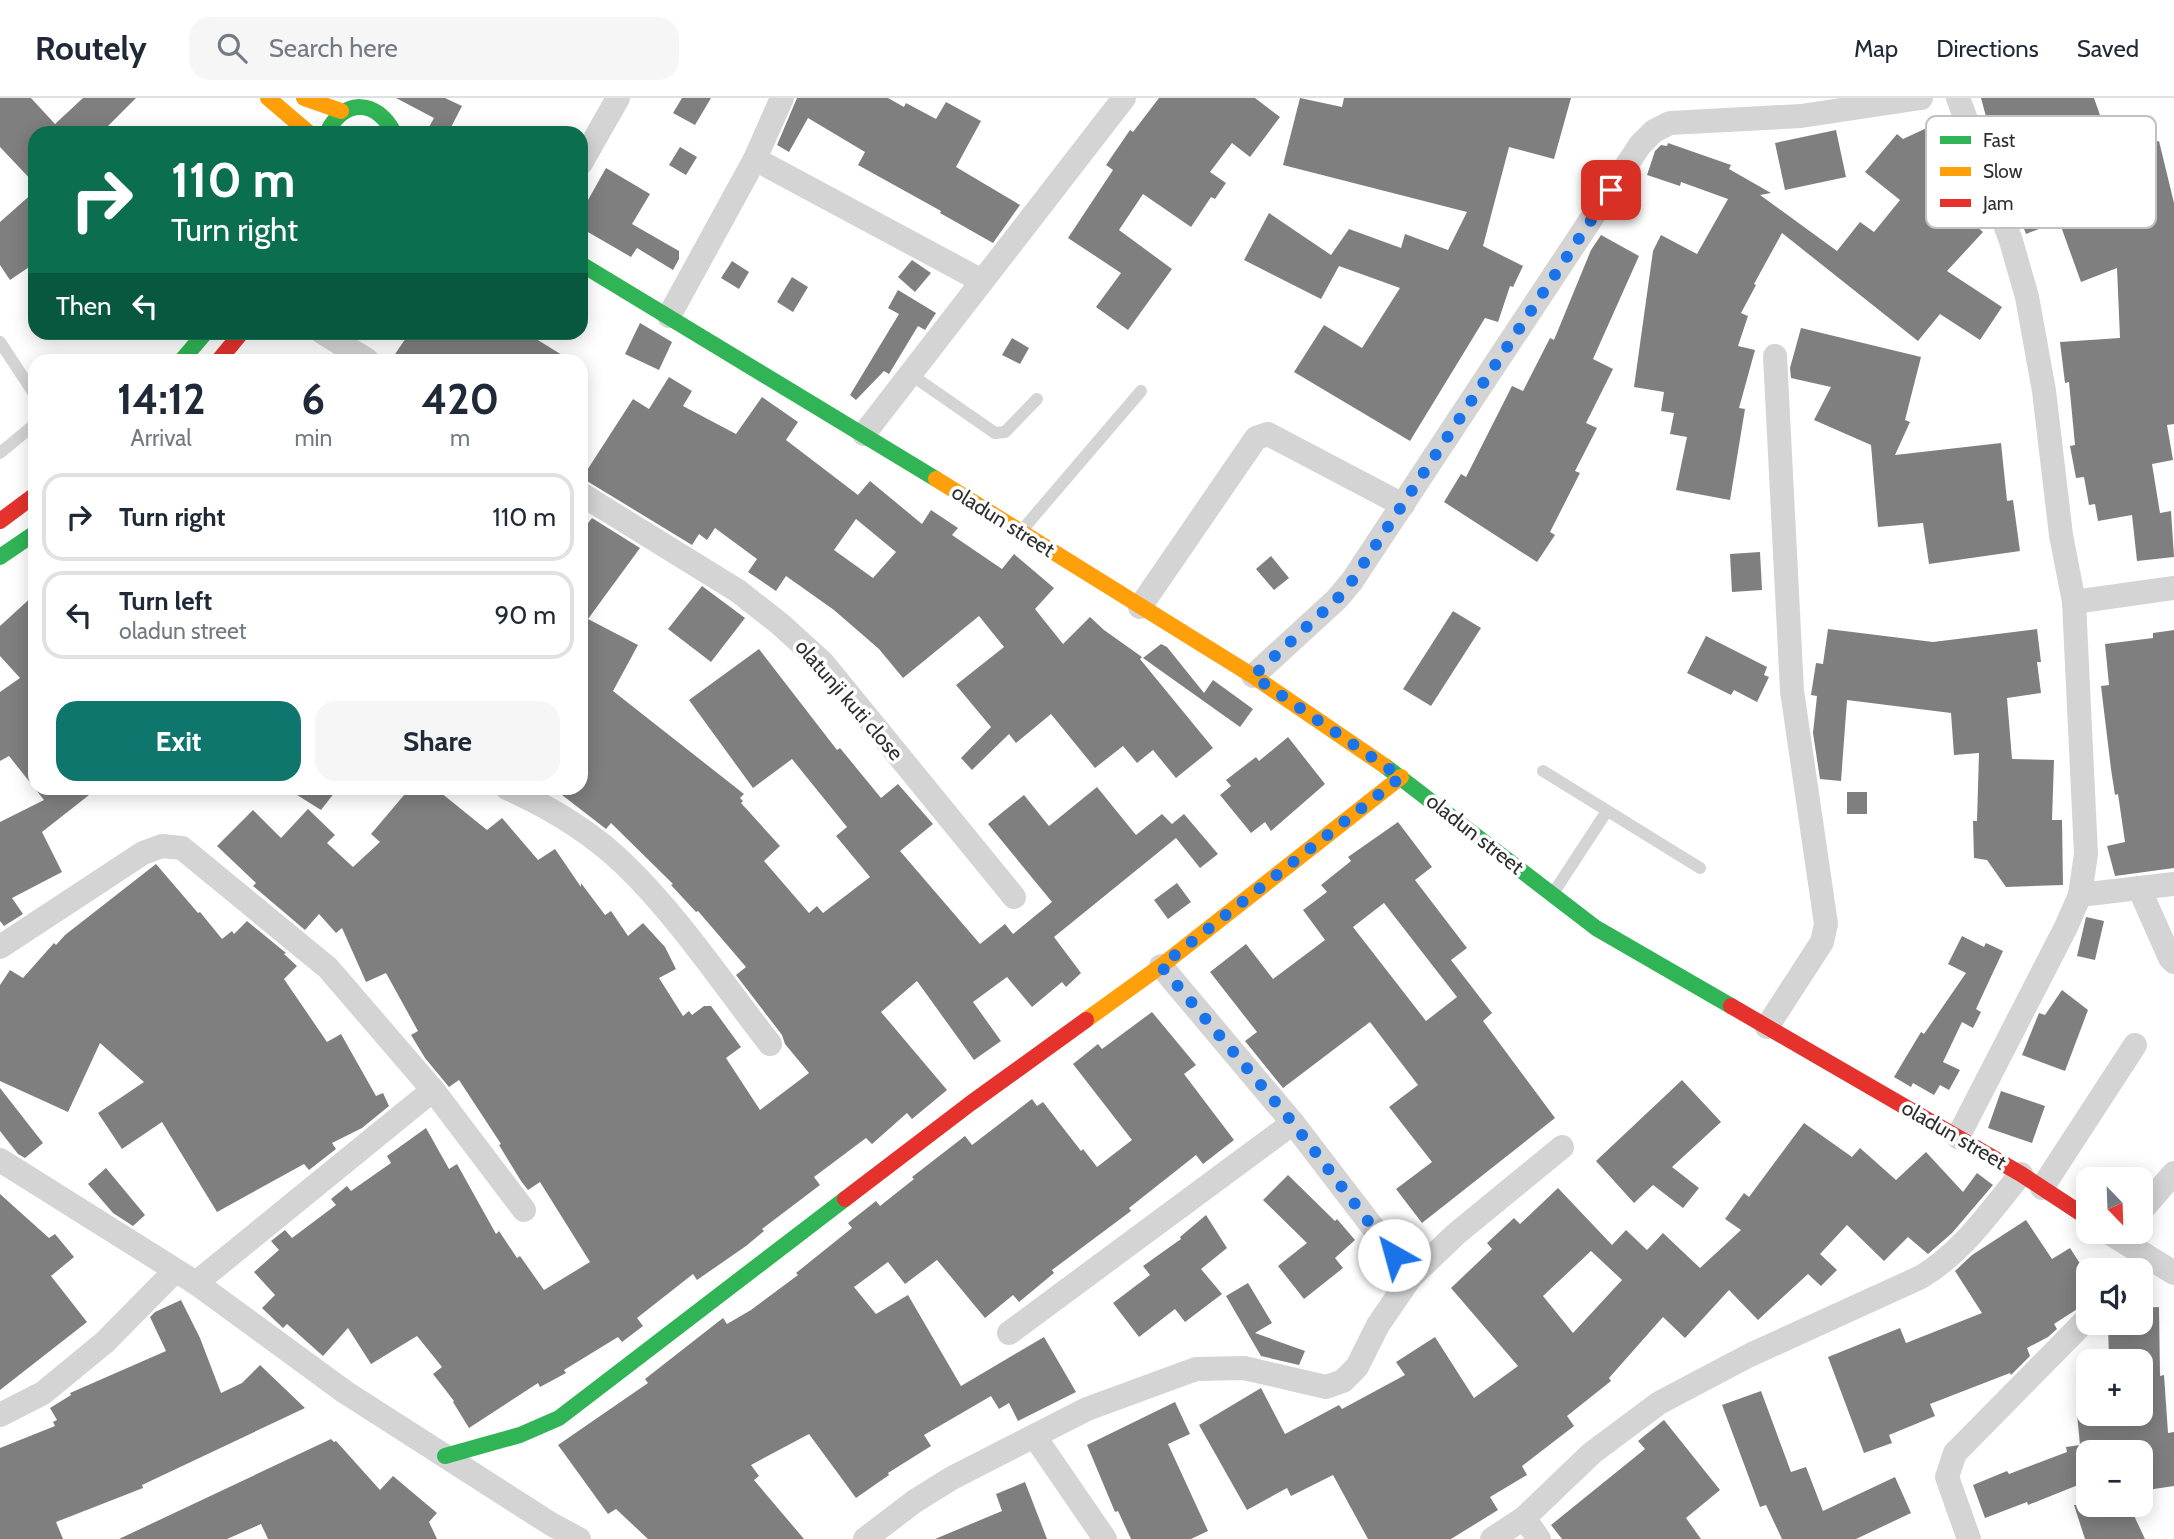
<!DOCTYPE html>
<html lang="en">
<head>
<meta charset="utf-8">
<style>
	body { margin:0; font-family:Cabin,sans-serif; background:#f6f6f7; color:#1f2937; height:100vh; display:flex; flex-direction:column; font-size:26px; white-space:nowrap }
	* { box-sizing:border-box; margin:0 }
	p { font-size:23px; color:#747a83 }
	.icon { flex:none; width:38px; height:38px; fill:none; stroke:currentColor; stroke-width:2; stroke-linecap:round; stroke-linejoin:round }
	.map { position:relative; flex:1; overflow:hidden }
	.details { position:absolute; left:28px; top:256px; width:560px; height:441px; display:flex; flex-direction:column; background:#fff; border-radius:21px; box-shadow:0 4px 18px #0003 }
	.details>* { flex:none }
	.top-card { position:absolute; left:28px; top:28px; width:560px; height:214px; border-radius:21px; box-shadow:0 4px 18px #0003; background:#0b6e4f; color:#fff; overflow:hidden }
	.needle { width:46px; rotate:157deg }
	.tools { position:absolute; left:2076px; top:1069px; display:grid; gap:14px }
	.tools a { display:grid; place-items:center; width:77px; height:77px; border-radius:14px; background:#fff; box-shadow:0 4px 18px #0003; font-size:35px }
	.pin { position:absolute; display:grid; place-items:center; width:60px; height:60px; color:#fff; margin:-30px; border-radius:14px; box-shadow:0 4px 10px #0006 }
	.me { position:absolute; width:77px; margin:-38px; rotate:322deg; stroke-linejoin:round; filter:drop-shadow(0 0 5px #0008) }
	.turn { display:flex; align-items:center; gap:24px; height:147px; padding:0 28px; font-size:32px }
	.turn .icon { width:91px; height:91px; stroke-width:2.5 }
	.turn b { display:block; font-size:49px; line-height:60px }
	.then { display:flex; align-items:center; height:66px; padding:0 28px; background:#0003; gap:14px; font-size:26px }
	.eta { display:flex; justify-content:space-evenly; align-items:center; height:119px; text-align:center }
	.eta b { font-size:42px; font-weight:700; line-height:49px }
	.primary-button { display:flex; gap:14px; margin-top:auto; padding:14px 28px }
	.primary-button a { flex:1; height:80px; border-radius:21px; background:#0f766e; color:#fff; font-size:28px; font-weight:700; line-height:80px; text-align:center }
	.primary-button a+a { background:#f6f6f7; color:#1f2937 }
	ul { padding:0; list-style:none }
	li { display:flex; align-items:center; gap:21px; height:88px; margin:0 14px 10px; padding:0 14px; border:4px solid #e0e1e3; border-radius:21px }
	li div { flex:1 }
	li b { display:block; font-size:26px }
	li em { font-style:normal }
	header { display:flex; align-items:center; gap:42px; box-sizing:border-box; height:98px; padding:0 35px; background:#fff; border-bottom:2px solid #e0e1e3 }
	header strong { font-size:33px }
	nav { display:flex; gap:38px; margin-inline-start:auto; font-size:24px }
	.search { width:490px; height:63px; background:#f6f6f7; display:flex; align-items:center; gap:18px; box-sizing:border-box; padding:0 24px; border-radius:21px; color:#747a83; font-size:26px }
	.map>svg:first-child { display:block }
	.building { fill:#7f7f7f; fill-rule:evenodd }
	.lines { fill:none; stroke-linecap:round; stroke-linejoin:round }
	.lane { stroke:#d4d4d4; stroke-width:12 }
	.street { stroke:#d4d4d4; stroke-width:24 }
	.fast { stroke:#30b455; stroke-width:16 }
	.slow { stroke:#ff9f0a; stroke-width:16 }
	.jam { stroke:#e5322d; stroke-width:16 }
	.route { stroke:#1a73e8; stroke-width:12; stroke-dasharray:0 21.6 }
	.labels { text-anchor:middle; stroke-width:7; stroke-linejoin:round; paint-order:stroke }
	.street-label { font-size:21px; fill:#2f2f2f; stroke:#fff }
	.key { fill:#fff; stroke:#c1c1c1; stroke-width:2 }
	.key-label { font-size:19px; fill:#2f2f2f }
</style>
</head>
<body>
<header>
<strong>Routely</strong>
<div class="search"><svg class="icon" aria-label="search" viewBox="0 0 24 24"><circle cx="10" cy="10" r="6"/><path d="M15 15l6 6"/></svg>Search here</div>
<nav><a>Map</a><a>Directions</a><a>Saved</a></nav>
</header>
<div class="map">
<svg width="2174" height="1441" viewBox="0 0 2174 1441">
	<rect width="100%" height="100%" fill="#fff"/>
	<g class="building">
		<path d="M0,0H31L55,26L83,0H136L101,35H35V86L0,49Z"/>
		<path d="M396,0H445L462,8L448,35H442L429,29L434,20Z"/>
		<path d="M682,0H711L695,27L673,15Z"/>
		<path d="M797,0H888L904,9L906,5L936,21L946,4L981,23L956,69L1020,107L993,145L940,115L941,113L858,67L865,54L808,20L789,54L777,47Z"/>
		<path d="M1159,0H1255L1280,19L1250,59L1232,45L1210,74L1226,85L1215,101L1211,99L1191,129L1143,96L1119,132L1172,171L1128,232L1096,209L1121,175L1068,140L1113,72L1106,67L1130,32L1133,34Z"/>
		<path d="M1300,0L1342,9L1344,0H1571L1554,61L1509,49L1483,148L1523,168L1513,189L1510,188L1498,224L1485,220L1410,343L1294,274L1324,227L1362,250L1400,190L1339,168L1321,201L1244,162L1269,115L1331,157L1349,131L1401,150L1405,136L1448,152L1467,114L1283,67Z"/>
		<path d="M1981,0H2094L2113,54L2159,43L2174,105V326L2167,327L2173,362L2152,366L2160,415L2171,413L2174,459L2137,463L2132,417L2098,423L2095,406L2089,407L2084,379L2076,380L2070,348L2075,347L2069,284L2065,285L2060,244L2120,240L2117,170L2081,184L2059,123L2026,136L1998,63Z"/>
		<path d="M1944,22L1969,75L1935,91L1983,134L1947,173L2002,209L1980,242L1940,216L1918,243L1782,135L1754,186L1756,187L1741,215L1748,218L1738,248L1755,252L1739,310L1745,311L1730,402L1676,392L1687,339L1670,336L1674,315L1661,313L1664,294L1634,289L1653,153L1661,137L1697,156L1728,101L1681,84L1680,88L1647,77L1655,53L1661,47L1667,48L1668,45L1731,67L1729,71L1771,95L1760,97L1837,153L1860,124L1874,134L1900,102L1865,74L1897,36L1903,41Z"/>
		<path d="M1836,32L1846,79L1785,92L1775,45Z"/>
		<path d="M680,49L697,59L686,77L669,67Z"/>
		<path d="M606,70L650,96L632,126L679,153V161L673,172L637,150L631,159L581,130V98L588,102Z"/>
		<path d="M35,93V165L10,182L0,167V124Z"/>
		<path d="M1601,137L1639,158L1593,261L1613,271L1586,325L1597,330L1575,373L1580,375L1550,434L1555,437L1537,464L1444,404L1461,376L1466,379L1512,288L1523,293L1550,240L1554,242L1591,152Z"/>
		<path d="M912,162L931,175L915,194L898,179Z"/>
		<path d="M732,163L749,174L739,191L721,180Z"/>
		<path d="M792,179L808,189L793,214L777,204Z"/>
		<path d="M898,192L936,215L925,232L918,228L889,276L884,273L856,302L850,297L899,216L888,210Z"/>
		<path d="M640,225L672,244L659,272L625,256Z"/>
		<path d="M1801,230L1921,259L1905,322L1910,324L1895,357L2001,345L2007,403L2013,402L2020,453L1929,466L1923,425L1878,429L1871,347L1814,322L1831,289L1791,280L1790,270Z"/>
		<path d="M410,234H525L570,262H391Z"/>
		<path d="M1012,240L1029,250L1020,266L1002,257Z"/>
		<path d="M669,279L692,293L683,308L736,336L762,299L798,324L786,342L858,397L870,383L922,426L931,412L958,430L952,437L1002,471L1014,456L1054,490L1035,511L1063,546L1090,519L1104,532L1142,559L1140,561L1213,650L1176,680L1153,652L1137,665L1123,648L1095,670L1051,616L1016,645L1009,636L972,672L961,660L991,629L956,587L1004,549L979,518L903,580L879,551L834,512L786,478L776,493L748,474L757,461L715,430L707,442L699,436L692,447L582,380L633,301L649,311ZM856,421L896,454L873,480L834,452Z"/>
		<path d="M592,420L640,450L588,521L638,547L613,593L744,696L740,700L743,703L741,705L780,748L764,763L809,815L817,808L823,815L870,779L836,738L847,729L792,661L753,690L689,602L759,551L837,652L840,650L881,700L898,686L933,726L900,753L980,846L1005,826L1013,836L1052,804L988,726L1024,697L1049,728L1097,689L1136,737L1162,716L1172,726L1184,716L1218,756L1200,770L1176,740L1054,839L1081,875L1066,889L1062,884L1032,909L1007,879L973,904L1001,943L974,962L917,883L881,914L947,992L912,1021L907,1015L872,1046L866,1040L814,1079L820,1087L762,1131L764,1133L746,1148L697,1182L693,1176L637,1220L643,1228L622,1244L618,1239L564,1272L566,1275L540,1289L538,1285L469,1330L453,1304L454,1303L433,1276L442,1269L417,1238L371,1266L348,1230L323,1258L287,1226L283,1230L262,1210L275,1197L254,1174L279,1152L271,1143L285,1132L292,1140L336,1107L331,1101L347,1088L351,1093L391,1065L387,1058L426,1030L449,1071L457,1066L496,1136L499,1133L517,1160L520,1158L544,1192L590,1164L540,1084L528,1092L521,1083L499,1047L501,1046L459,982L449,989L425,960L411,937L418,933L386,875L366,884L342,830L336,835L319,816L305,832L253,788L256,785L217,748L253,712L281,740L308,711L335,737L327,745L353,769L380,744L371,736L410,690H435L487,732L502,720L538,762L555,751L581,789V785L605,817L611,813L628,838L643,825L665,849L676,871L659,880L683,918L689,913L692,917L704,908H711L741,949L726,960L760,1012L809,975L785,946L782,937L736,877L746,869L698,813L696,814L671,787L673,786L611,725L606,731L553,690H581V434Z"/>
		<path d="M1760,454L1762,492L1732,494L1730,456Z"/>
		<path d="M1271,458L1289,480L1274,492L1256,471Z"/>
		<path d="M702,488L745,520L711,564L668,531Z"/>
		<path d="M35,496V690H98L42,734L62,774L12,800L23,816L4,828L0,823V724L44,702L9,658L0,663V594L20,580L0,558V528Z"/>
		<path d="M1453,513L1481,530L1431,608L1403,591Z"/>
		<path d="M1828,531L1933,544L2037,531L2041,564H2037L2041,595L2007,600L2012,661L2054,662L2052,722H2062L2063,787L2006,789L1987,762L1974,760L1973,723H1977L1979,655L1954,657L1951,615L1847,602L1841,683L1820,681L1813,635L1817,598L1811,597L1816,565L1823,566Z"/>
		<path d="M2174,532V770L2115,778L2107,748L2125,744L2118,696L2115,697L2111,671L2101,588L2109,587L2105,546L2153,540V535Z"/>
		<path d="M1706,538L1767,569L1764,577L1769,579L1757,604L1734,592L1731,597L1687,575Z"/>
		<path d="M1161,546L1167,549L1204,595L1213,582L1253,611L1240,629L1143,560Z"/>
		<path d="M1288,639L1325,686L1271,733L1265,724L1251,735L1220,697L1231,688L1226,682L1256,659L1259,663Z"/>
		<path d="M286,690H338L321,712Z"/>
		<rect x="1847" y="694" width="20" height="22"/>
		<path d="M1398,724L1432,769L1415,782L1467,850L1451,862L1492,915L1483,923L1555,1020L1422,1125L1396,1091L1432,1064L1389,1009L1418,987L1370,924L1283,990L1245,943L1257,934L1210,874L1246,846L1273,881L1325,842L1303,812L1327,794L1321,787L1351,763L1348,759ZM1384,805L1457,899L1426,923L1353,829Z"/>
		<path d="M156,766L198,815L200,814L222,841L232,833L234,836L247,823L286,855L284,856L297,868L284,881L327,944L341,936L376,998L383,995L389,1008L362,1030L332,1045L336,1051L309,1072L304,1066L217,1114L162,1024L122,1051L98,1015L144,984L100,945L68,1014L0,983V887L10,872L23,880L54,845L56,847L65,837Z"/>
		<path d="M1177,785L1191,804L1168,821L1154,802Z"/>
		<path d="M2086,819L2104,823L2095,862L2077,858Z"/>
		<path d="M1962,838L1984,849L1986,845L2003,853L1976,911L1981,914L1973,930L1962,924L1943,964L1960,972L1949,992L1940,987L1934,997L1913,985L1911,989L1894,979L1921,934L1924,936L1966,875L1948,866Z"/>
		<path d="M2062,892L2088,912L2065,973L2022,957L2039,915L2045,917Z"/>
		<path d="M1152,914L1196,967L1184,976L1234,1042L1203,1066L1196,1057L1129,1110L1131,1113L1052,1172L1054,1175L1019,1204L1013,1197L985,1220L937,1162L905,1186L888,1164L854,1189L876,1216L908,1197L961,1288L1044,1239L1076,1294L1018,1323L1009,1305L999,1311L991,1298L924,1337L931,1348L888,1375L889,1377L856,1400L809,1336L751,1367L759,1378L754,1382L804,1441H648L616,1411L608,1416L558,1347L648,1285L645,1281L723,1220L727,1226L751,1212L798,1177L796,1175L852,1130L848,1125L876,1103L880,1108L914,1081L912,1079L965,1038L972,1047L1032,1001L1037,1008L1043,1004L1081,1053L1083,1051L1097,1069L1132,1042L1073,966L1098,946L1102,951Z"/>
		<path d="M1682,982L1721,1024L1672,1069L1699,1090L1683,1110L1653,1087L1634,1105L1596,1063Z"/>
		<path d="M0,990L43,1045L25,1060L18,1056L0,1033Z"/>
		<path d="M2001,993L2045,1008L2032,1045L1988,1030Z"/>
		<path d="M1804,1025L1852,1059L1860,1050L1896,1082L1926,1054L1963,1094L1977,1075L1993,1087L1952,1135L1928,1156L1908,1139L1884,1163L1847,1127L1820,1156L1837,1172L1821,1188L1808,1176L1758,1222L1729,1192L1685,1240L1663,1219L1609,1280L1611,1283L1567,1318L1574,1328L1522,1368L1527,1377L1490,1399L1498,1412L1451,1441H1368L1333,1377L1291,1398L1287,1390L1247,1412L1199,1327L1261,1290L1285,1336L1339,1307L1342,1311L1405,1277L1396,1264L1435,1239L1474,1300L1518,1268L1451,1190L1492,1151L1487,1145L1514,1120L1520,1126L1558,1090L1612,1147L1626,1132L1647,1152L1663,1135L1700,1170L1741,1132L1725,1121L1744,1095L1749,1099ZM1591,1153L1622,1182L1573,1235L1543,1198Z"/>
		<path d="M106,1070L145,1117L133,1128L113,1115L88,1086Z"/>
		<path d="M1288,1077L1335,1123L1337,1121L1355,1142L1335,1160L1343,1170L1304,1201L1278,1168L1307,1145L1263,1102Z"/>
		<path d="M0,1096L49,1140L55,1136L74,1159L51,1178L87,1224L0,1292Z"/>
		<path d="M1206,1117L1227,1150L1201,1171L1222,1196L1185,1224L1175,1211L1139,1239L1113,1205L1150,1177L1143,1168L1181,1141L1180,1139Z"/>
		<path d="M2026,1122L2052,1161L2070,1150L2088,1178V1204L2054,1226L2057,1231L2048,1239L2027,1250L2030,1258L2011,1277L2010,1275L1930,1306L1935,1318L1889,1337L1892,1345L1864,1355L1828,1259L1900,1230L1906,1245L1982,1215L1955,1173L1972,1157Z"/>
		<path d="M1248,1185L1272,1225L1255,1235L1305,1253L1299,1267L1261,1258L1226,1198Z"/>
		<path d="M181,1202L200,1240L221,1295L242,1285L260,1267L305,1310L142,1387L143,1390L56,1424L63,1441H0V1350L55,1328L53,1324L57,1322L50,1310L71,1297L70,1295L166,1253L150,1219L155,1214Z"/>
		<path d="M2159,1209L2160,1278L2164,1277L2168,1335L2174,1334V1388L2140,1393V1354H2088V1383L2028,1407L2027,1404L1985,1420L1973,1387L2007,1373L2009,1376L2067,1354L2066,1349L2080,1347L2077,1316H2140V1308H2145L2142,1263H2109L2108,1225H2140V1210Z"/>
		<path d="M1761,1293L1791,1374L1806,1369L1823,1413L1895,1379L1911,1415L1856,1441H1782L1766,1407L1760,1409L1722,1307Z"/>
		<path d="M1175,1304L1190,1336L1168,1346L1208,1433L1191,1441H1131L1118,1413L1115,1414L1087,1347Z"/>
		<path d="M1664,1322L1720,1392L1686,1420L1701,1441H1562L1551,1427L1645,1351L1638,1343Z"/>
		<path d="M331,1341L334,1344L336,1343L380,1392L393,1378L437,1415L429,1424L437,1441H268L261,1426L227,1441H119Z"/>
		<path d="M1025,1384L1047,1441H935L1002,1413L996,1396Z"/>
		<path d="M2074,1407H2129L2145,1441H2085Z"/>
	</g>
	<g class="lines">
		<g class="lane">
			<path d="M0,244L35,297"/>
			<path d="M910,276L995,335L1005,334L1037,301"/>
			<path d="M0,355L35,326"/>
			<path d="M1023,431L1141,293"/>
			<path d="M1543,673L1700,770"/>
			<path d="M1554,794L1607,713"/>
		</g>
		<g class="street">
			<path d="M1958,0L2011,143L2027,199L2044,293L2061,437L2074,504L2086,756L2080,797L2066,829L1958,1039"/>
			<path d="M755,61L982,183"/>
			<path d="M581,65L618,0"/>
			<path d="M669,218L755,61L782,0"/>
			<path d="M322,234L367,262"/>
			<path d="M864,336L1124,0"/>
			<path d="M581,396L738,493L780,526L823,565L1014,799"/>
			<path d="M2074,504L2174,490"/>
			<path d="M1140,509L1256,340L1268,336L1403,407"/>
			<path d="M1253,578L1337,501L1352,483L1640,47L1654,33L1670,25L1801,18L1921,0"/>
			<path d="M507,690C549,709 591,734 624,766C679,819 723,886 770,946"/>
			<path d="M2139,790L2170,860L2174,864"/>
			<path d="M2080,797L2174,786"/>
			<path d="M0,849L143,755L162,748L182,750L328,870L433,992L524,1112"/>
			<path d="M1767,929L1822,844L1826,826L1792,593L1775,258"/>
			<path d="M0,1062L196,1185L345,1294L551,1426L579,1441"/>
			<path d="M2042,1090L2135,947"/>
			<path d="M2140,1114L2174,1075"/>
			<path d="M2108,1134L2174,1175"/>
			<path d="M1411,1179L1456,1136L1562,1049"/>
			<path d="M196,1185L433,992"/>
			<path d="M1009,1235L1293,1025"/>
			<path d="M0,1317L43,1295L105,1244L175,1173"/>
			<path d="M1035,1339L1105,1441"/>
			<path d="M1524,1420L1539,1441"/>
			<path d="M865,1441L915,1403L952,1380L1087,1311L1196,1271L1244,1270L1326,1289L1343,1283L1357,1269L1378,1227L1411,1179L1293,1025L1161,868"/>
			<path d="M1492,1441L1524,1420L1592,1355L1659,1305L1750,1257L1921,1179C1963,1154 1990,1113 2021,1076"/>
			<path d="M1969,1441L1947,1379L1955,1355L2088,1220"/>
		</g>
		<g class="fast">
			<path d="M327,35C343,0 377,1 394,35"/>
			<path d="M581,166L936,381"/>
			<path d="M182,262L206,234"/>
			<path d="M0,459L35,435"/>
			<path d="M1385,668L1596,830L1731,908"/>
			<path d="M445,1358L520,1337L559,1320L845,1101"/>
		</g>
		<g class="slow">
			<path d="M268,0L309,35"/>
			<path d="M304,0L341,13"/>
			<path d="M936,381L1253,578L1385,668"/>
			<path d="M1086,922L1161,868L1401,679"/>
		</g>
		<g class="jam">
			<path d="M219,262L242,234"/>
			<path d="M0,423L35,397"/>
			<path d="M1731,908L2021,1076L2088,1120"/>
			<path d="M845,1101L971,1005L1086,922"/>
		</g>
	</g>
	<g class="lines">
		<path class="route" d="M1394,1157L1293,1025L1161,868L1401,679L1253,578L1337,501L1352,483L1611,92"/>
	</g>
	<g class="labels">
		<g class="street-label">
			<text transform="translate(1003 423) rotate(32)" y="7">oladun street</text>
			<text transform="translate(849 602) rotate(49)" y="7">olatunji kuti close</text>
			<text transform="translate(1475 736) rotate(38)" y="7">oladun street</text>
			<text transform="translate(1954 1037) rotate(30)" y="7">oladun street</text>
		</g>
	</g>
	<rect x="1926" y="18" width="230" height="112" rx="10" class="key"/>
	<rect x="1940" y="38" width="31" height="8" fill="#30b455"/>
	<rect x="1940" y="69" width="31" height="9" fill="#ff9f0a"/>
	<rect x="1940" y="101" width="31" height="8" fill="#e5322d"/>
	<g class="key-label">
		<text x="1983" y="49">Fast</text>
		<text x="1983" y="80">Slow</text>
		<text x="1983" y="112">Jam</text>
	</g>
</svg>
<div class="tools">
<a><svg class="needle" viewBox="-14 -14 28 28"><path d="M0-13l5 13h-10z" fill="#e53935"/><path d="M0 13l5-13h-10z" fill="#747a83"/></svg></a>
<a><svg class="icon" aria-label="sound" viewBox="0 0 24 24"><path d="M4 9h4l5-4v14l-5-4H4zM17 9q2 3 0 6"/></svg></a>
<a>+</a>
<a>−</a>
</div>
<div class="pin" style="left:1611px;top:92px;background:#d93025"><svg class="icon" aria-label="arrive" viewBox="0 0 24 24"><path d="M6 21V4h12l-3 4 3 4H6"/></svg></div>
<svg class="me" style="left:1394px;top:1157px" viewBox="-20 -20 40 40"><circle r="19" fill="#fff"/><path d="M0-13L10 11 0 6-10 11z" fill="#1a73e8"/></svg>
<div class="top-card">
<div class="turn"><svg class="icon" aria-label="right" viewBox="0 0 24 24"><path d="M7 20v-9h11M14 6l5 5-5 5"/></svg><div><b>110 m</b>Turn right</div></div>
<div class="then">Then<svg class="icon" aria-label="left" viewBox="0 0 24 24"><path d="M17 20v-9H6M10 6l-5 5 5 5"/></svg></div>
</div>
<section class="details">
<div class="eta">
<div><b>14:12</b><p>Arrival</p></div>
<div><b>6</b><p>min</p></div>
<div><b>420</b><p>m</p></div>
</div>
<ul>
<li><svg class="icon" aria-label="right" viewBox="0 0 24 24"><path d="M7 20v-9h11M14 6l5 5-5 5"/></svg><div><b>Turn right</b></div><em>110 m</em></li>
<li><svg class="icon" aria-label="left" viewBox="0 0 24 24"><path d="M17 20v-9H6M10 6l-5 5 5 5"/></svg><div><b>Turn left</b><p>oladun street</p></div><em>90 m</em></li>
</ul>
<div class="primary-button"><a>Exit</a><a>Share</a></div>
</section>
</div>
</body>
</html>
